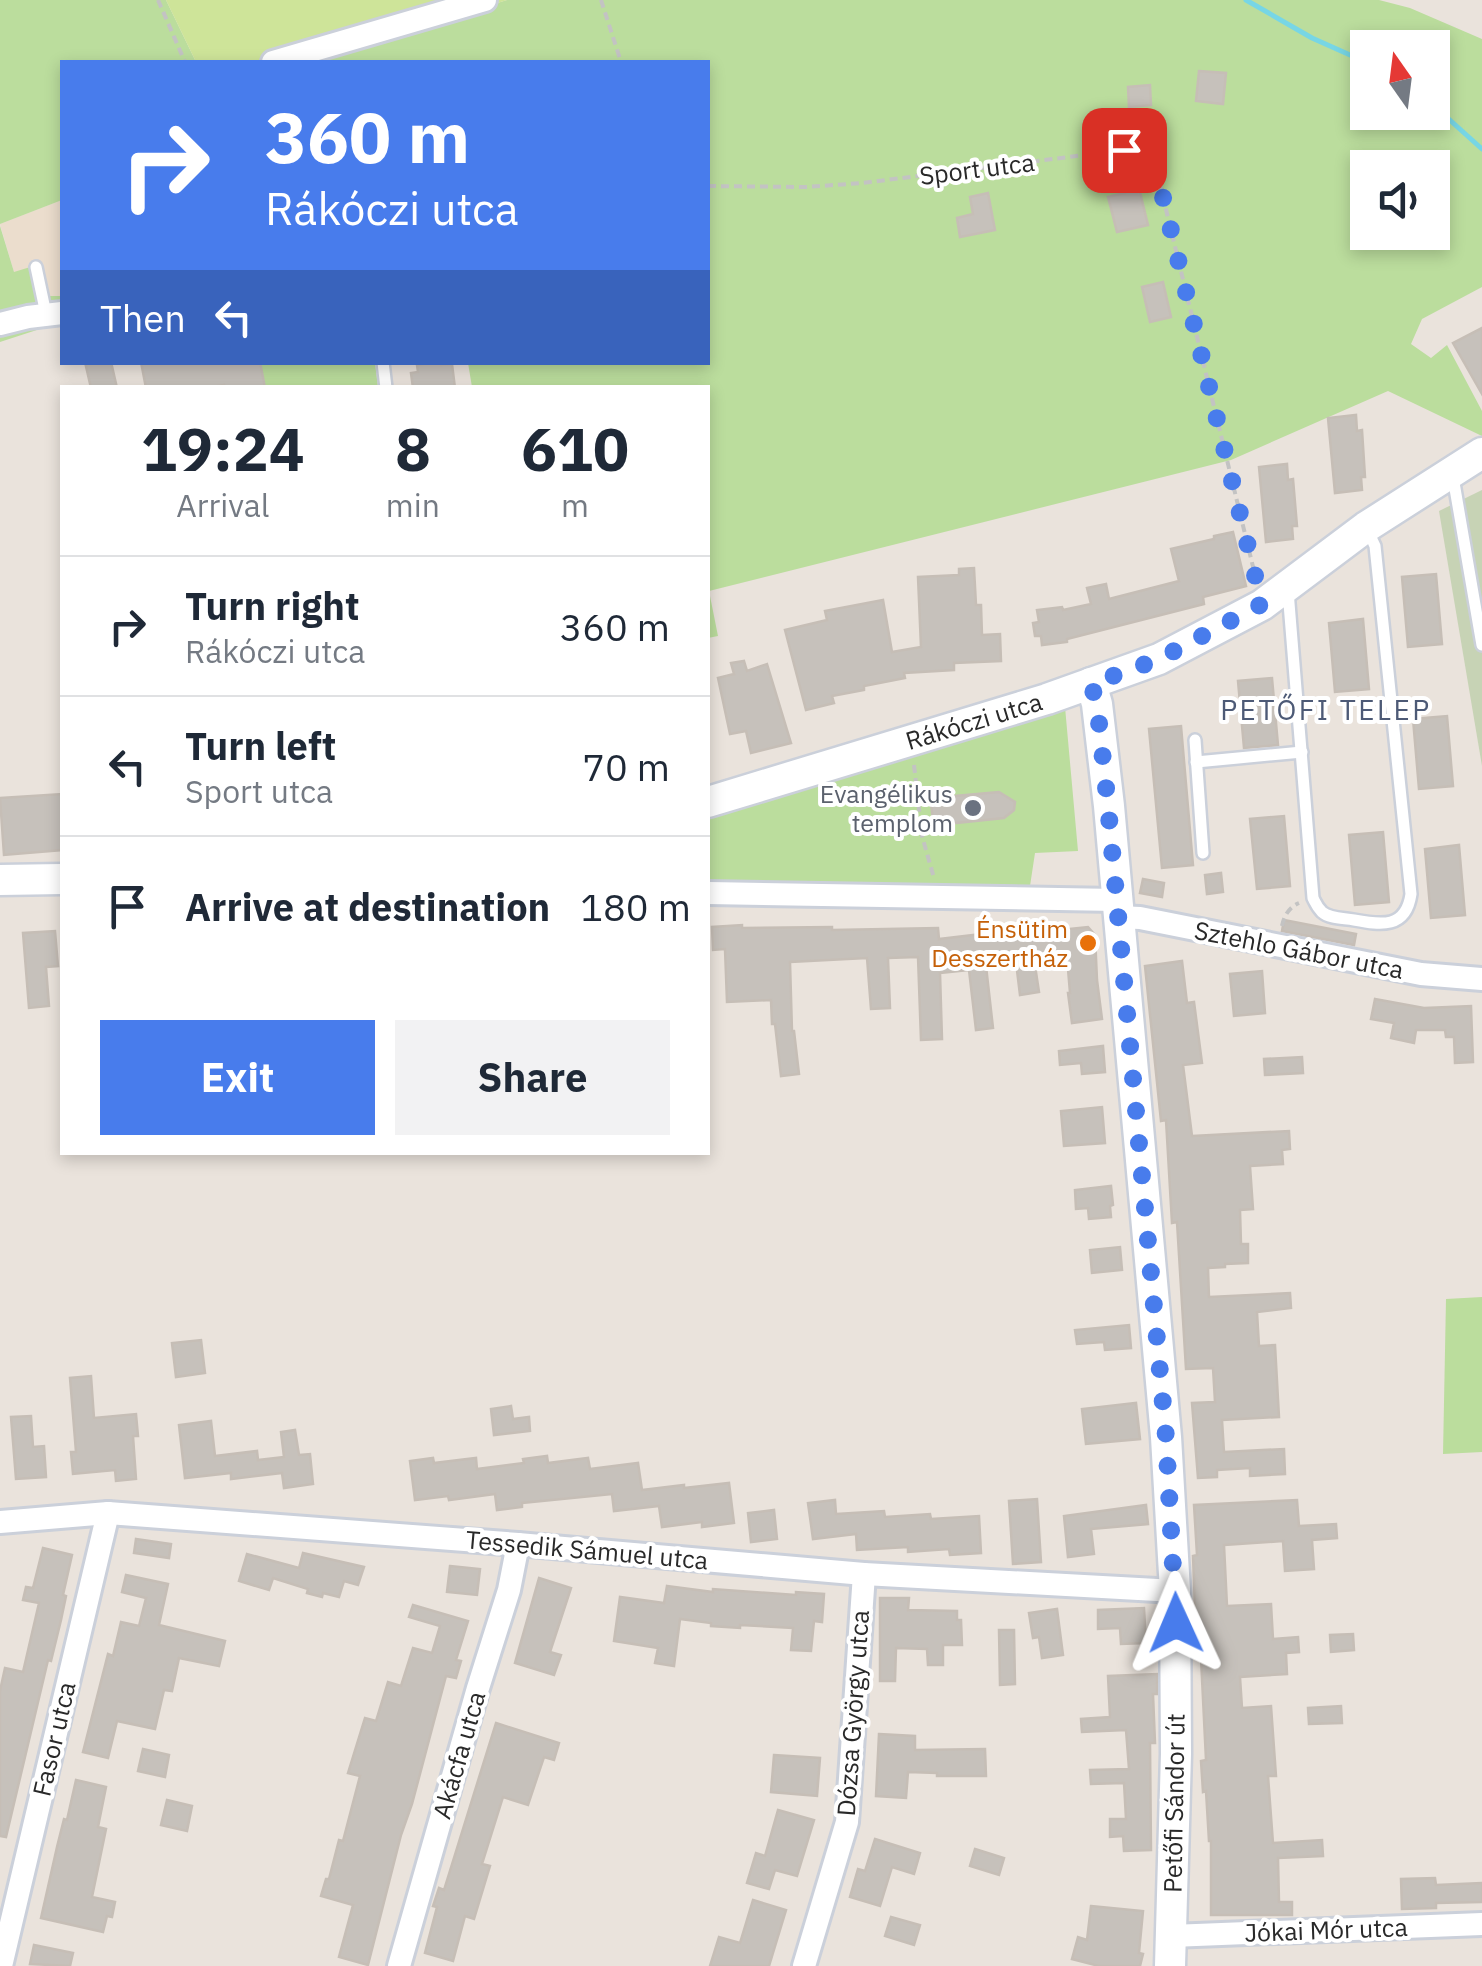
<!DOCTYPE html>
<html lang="en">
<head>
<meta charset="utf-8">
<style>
	body { margin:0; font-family:"IBM Plex Sans",sans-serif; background:#f2f2f3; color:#1f2937; height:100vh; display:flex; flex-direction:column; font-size:38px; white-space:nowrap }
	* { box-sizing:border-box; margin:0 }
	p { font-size:32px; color:#747a83 }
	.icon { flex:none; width:55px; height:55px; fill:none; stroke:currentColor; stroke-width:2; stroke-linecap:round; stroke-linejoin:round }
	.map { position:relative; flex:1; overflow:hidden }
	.drawer { position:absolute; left:60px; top:385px; width:650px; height:770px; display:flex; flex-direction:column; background:#fff; border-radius:0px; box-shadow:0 5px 15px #0003 }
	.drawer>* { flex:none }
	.top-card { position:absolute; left:60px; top:60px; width:650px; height:305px; border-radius:0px; box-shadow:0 5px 15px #0003; background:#487cec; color:#fff; overflow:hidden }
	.needle { width:65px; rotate:346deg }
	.controls { position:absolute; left:1350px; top:30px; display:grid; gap:20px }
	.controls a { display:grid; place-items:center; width:100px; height:100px; border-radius:0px; background:#fff; box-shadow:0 5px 15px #0003; font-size:50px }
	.pin { position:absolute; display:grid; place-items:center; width:85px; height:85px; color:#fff; margin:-42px; border-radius:20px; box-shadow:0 5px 15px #0006 }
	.me { position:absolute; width:110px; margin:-55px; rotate:359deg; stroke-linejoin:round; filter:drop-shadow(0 0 8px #0008) }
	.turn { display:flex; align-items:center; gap:35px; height:210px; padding:0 40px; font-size:45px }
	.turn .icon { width:130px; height:130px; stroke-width:2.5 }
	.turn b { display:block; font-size:70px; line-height:85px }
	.then { display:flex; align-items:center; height:95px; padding:0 40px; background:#0003; gap:20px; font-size:38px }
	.eta { display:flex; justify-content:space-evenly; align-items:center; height:170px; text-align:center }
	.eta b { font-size:60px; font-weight:700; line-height:70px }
	.action { display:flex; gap:20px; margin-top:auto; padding:20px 40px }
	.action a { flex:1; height:115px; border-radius:0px; background:#487cec; color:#fff; font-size:40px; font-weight:700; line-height:115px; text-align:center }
	.action a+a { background:#f2f2f3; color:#1f2937 }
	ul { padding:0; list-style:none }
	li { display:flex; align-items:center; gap:30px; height:140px; padding:0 40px; border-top:2px solid #e0e1e3 }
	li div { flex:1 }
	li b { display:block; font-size:38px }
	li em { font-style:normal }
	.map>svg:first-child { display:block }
	.education { fill:#ebddcd }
	.green { fill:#bbdd9d; fill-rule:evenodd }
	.cemetery { fill:#c7d3b5 }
	.pitch { fill:#cee499 }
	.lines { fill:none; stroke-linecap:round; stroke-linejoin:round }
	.stream { stroke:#77d6e5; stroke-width:5 }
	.building { fill:#c6c1bb; stroke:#c6beb6; stroke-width:2.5 }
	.lane-casing { stroke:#cbd0da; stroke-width:16 }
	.street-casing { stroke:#cbd0da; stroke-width:28 }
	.secondary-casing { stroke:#cbd0da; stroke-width:35 }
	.path { stroke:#c3c3c3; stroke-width:4; stroke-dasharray:8 5; stroke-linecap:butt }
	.lane { stroke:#fff; stroke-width:11 }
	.street { stroke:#fff; stroke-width:22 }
	.secondary { stroke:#fff; stroke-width:30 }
	.route { stroke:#487cec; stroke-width:18; stroke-dasharray:0 32.4 }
	.worship-dot { fill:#6b7280; stroke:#fff; stroke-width:4 }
	.food-dot { fill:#e8710a; stroke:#fff; stroke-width:4 }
	.labels { text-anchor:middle; stroke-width:8; stroke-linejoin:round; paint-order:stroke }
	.street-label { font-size:25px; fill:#292929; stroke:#fff }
	.worship-label { font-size:25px; fill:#5b616d; stroke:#fff; text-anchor:end }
	.food-label { font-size:25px; fill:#c56008; stroke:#fff; text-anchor:end }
	.neighbourhood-label { font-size:28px; letter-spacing:2.5px; fill:#4d5a76; stroke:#fff }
</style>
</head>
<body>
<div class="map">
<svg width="1482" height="1966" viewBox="0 0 1482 1966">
	<rect width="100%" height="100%" fill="#eae3dc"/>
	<path class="education" d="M62,200V296H48L14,272L0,224Z"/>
	<g class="green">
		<path d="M0,0H166L196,62H62V200L0,224Z"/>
		<path d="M507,0H1379L1410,8L1482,39V287L1422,319L1411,344L1431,358L1447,345L1482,411V436L1388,391L1231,460L709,591L718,636L708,638V388L472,387L468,363L708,362V62H311ZM1368,48H1432V112H1368ZM1368,168H1432V232H1368Z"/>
		<path d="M0,226L14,272L40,264L48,296H62V326L46,327L0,342Z"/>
		<path d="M259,363H375L378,387H262Z"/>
		<path d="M1065,707L1078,851L1035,853L1030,886L708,882V815Z"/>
		<path d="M1482,1297V1452L1443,1454L1446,1299Z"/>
	</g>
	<path class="cemetery" d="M1482,490V766L1439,511Z"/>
	<path class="pitch" d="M166,0H507L311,62H196Z"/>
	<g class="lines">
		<g class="stream">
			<path d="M1246,0L1312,38L1368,63"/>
			<path d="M1432,104L1482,149"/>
		</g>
	</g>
	<g class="building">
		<path d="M1199,71L1226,73L1223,104L1196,101Z"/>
		<path d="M1150,85L1151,105L1129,107L1128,87Z"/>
		<path d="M1138,184L1148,225L1117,232L1108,197L1125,193L1124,188Z"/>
		<path d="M988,193L995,230L960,237L957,218L973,214L970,197Z"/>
		<path d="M1163,282L1171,317L1150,322L1142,287Z"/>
		<path d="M1482,328V394L1453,343Z"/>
		<path d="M85,362H111L117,388H91Z"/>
		<path d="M141,362H260L265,388H225L224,385L209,388H146Z"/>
		<path d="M440,362L441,365L452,364L455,388H413L411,373L418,372L417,365Z"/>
		<path d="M1356,415L1357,431L1362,430L1365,477H1361L1362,490L1335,493L1328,418Z"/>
		<path d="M1287,464L1288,480L1293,479L1297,526H1292L1293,539L1266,542L1259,467Z"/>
		<path d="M1233,532L1246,586L1203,597L1204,604L1067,639V642L1042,645L1041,636H1035L1033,623L1039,622L1037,610L1062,607L1063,610L1091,604L1087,588L1106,584L1109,599L1179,581L1171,549L1214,539V536Z"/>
		<path d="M974,568L976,605H981L982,635L1000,634L1001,661L954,663V670L904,673L905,678L864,686V690L832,696L834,703L806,710L785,630L827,620L825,611L883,600L892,652L921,647L918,577L959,575V569Z"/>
		<path d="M1436,574L1442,644L1408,647L1402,577Z"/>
		<path d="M1363,619L1369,689L1335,692L1329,623Z"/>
		<path d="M744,661L747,671L767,664L791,743L751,753L746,731L730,734L718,678L734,674L731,663Z"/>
		<path d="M1272,678L1278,745L1244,748L1238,681Z"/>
		<path d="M1447,716L1453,786L1419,789L1413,719Z"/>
		<path d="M1181,726L1193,865L1162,868L1149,729Z"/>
		<path d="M999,792L1015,802L1014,810L1004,818L946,824V818L933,820L931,804L944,803V797Z"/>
		<path d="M62,794V850L4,855L0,798Z"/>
		<path d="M1284,816L1290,886L1257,889L1250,819Z"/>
		<path d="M1383,832L1389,902L1355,905L1349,835Z"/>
		<path d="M1459,845L1465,915L1431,918L1425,849Z"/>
		<path d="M1221,873L1223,892L1207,894L1205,875Z"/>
		<path d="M1143,879L1164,883L1162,897L1140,893Z"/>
		<path d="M1284,920L1356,934L1354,945L1282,931Z"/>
		<path d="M742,925V928L832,927V930L938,928L939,939L982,934V938L1088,927L1095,935L1097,980L1102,1019L1072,1023L1068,993H1070L1067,957L1034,959L1039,992L1020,995L1016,962L986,966L993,1028L976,1030L969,970L940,973L942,1039L921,1040L918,957L888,958L890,1008L871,1009L867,958L790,962L792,1031H794L799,1074L781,1076L775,1024H772L771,1000L727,1002L725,949L713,950L712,927Z"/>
		<path d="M55,931L58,966L46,967L49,1006L29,1008L23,933Z"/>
		<path d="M1182,961L1187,1003L1194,1002L1202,1063L1183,1065L1192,1136L1289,1131L1290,1149L1282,1150L1283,1164L1250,1166L1253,1209L1240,1210L1241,1244H1248V1263L1225,1264V1267L1208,1268L1209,1297L1290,1293L1291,1308L1257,1312L1259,1346L1275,1345L1279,1417L1222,1420L1224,1452L1284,1449L1285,1474L1250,1476V1468L1217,1470V1477L1198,1478L1192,1403L1215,1402L1213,1368L1186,1369L1177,1222L1172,1223L1166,1120L1161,1121L1145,966Z"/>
		<path d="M1262,971L1265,1013L1234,1016L1230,974Z"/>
		<path d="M1375,999L1424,1008L1471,1006L1473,1062L1455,1063L1454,1037H1446L1445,1030H1416L1414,1043L1391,1038L1394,1023L1371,1019Z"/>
		<path d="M1103,1046L1105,1072L1082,1074L1081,1063L1060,1065L1059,1051Z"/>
		<path d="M1302,1057L1303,1073L1265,1075L1264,1059Z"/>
		<path d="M1102,1107L1105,1143L1064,1146L1061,1111Z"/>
		<path d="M1111,1186L1113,1205L1110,1206L1111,1217L1089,1219L1088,1208L1076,1209L1075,1190Z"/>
		<path d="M1120,1247L1122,1270L1092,1273L1090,1250Z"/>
		<path d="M1129,1325L1131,1348L1105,1350L1104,1342L1077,1344L1075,1330Z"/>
		<path d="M201,1340L205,1373L176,1377L172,1343Z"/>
		<path d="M91,1376L94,1418L136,1414L138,1436H133L136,1479L116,1481L115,1470L73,1474L71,1452H76L70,1378Z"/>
		<path d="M1136,1403L1140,1439L1086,1444L1082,1409Z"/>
		<path d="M511,1406L513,1419L529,1417L530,1431L494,1435L491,1409Z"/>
		<path d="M31,1416L33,1447L44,1446L46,1477L16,1479L11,1417Z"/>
		<path d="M211,1421L215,1456L257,1451L258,1460L284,1457L281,1432L295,1430L299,1455L310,1454L313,1484L284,1488L282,1473L231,1479V1473L185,1478L179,1425Z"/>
		<path d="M547,1456L548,1463L588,1458L590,1469L638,1463L642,1490L684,1485V1488L729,1483L734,1523L702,1527V1522L662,1527L659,1506L614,1511L612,1494L522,1503V1507L497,1510L495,1494L449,1500L448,1496L415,1500L410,1461L433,1458L434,1463L476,1458L477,1469L524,1463L523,1459Z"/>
		<path d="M1037,1499L1041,1562L1013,1564L1009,1501Z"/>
		<path d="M835,1500L836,1514L884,1511L885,1517L930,1514L931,1519L979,1516L981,1553L950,1555L949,1549L908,1552V1547L857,1550L856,1534L813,1539L808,1503Z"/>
		<path d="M1297,1500L1299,1526L1336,1524L1337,1538L1312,1540L1314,1569L1285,1571L1283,1541L1224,1545L1227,1606L1271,1604L1273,1639L1298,1637L1299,1652L1286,1653L1287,1674L1240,1677L1242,1708L1271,1706L1276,1776H1268L1273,1843L1322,1840L1323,1856L1278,1858L1279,1902H1292V1915H1211V1841H1209L1206,1791L1203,1792L1201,1761L1206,1760L1200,1638H1196L1195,1608L1193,1556L1197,1555L1194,1505Z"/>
		<path d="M1146,1505L1148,1524L1091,1529L1094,1554L1068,1557L1064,1516Z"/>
		<path d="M774,1510L777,1539L751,1542L748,1513Z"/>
		<path d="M136,1539L171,1544L169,1558L134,1553Z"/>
		<path d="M43,1548L72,1555L63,1595L66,1596L61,1620L51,1661L48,1660L6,1837L0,1836V1691L5,1668L23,1672L39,1603L23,1600L26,1587L33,1588Z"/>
		<path d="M303,1553L364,1567L358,1585L344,1581L339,1597L323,1593L322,1597L307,1593L308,1589L273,1578L269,1590L239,1581L247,1554L299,1568Z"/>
		<path d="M450,1566L480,1569L477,1595L447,1592Z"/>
		<path d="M126,1575L168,1584L159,1625L225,1641L219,1666L179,1658L172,1691L164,1690L155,1729L117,1721L108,1758L83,1752L108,1654L113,1656L121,1622L139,1626L146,1598L122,1592Z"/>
		<path d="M539,1578L571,1588L550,1652L561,1655L554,1675L515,1663Z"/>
		<path d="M667,1586L713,1592V1589L796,1595V1592L824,1594L822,1622L814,1621L811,1651L791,1650L793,1628L740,1625V1628L711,1626V1623L680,1619L674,1666L655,1663L658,1648L614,1641L620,1597L664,1603Z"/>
		<path d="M880,1598H909L908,1610L957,1611V1620H961L962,1645H943V1665H928L927,1649L896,1648L895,1681H880Z"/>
		<path d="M413,1605L468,1621L456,1660L461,1661L456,1678L446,1676L412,1804L401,1835L368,1965L339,1957L353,1905L321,1896L326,1879H329L339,1840L343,1841L360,1776L348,1773L365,1718L376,1721L388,1682L401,1686L413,1648L432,1653L440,1626L409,1617Z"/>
		<path d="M1144,1608L1146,1643L1121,1644L1120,1628L1098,1629V1610Z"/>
		<path d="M1057,1609L1063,1655L1042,1658L1039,1637L1033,1638L1029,1613Z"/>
		<path d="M999,1630H1014L1015,1684L1000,1685Z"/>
		<path d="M1353,1634L1354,1650L1331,1652L1330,1635Z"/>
		<path d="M1157,1674V1694H1153L1155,1743H1150L1151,1850L1124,1851L1123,1836L1110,1837V1819H1126L1124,1783L1091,1784L1090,1770L1129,1769L1126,1730L1082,1732L1081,1719L1110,1717L1108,1676Z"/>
		<path d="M1341,1706L1342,1723L1309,1724L1308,1708Z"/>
		<path d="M496,1723L559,1743L554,1760L544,1757L528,1805L503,1797L482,1864L490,1866L474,1919L465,1916L453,1961L425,1953L437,1907L433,1906L439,1888L444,1890Z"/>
		<path d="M879,1734L915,1736V1750L985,1749L986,1776H937V1773L908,1772L906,1798L876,1796Z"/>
		<path d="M143,1749L169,1755L165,1777L138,1771Z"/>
		<path d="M774,1755L820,1758L817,1796L771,1792Z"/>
		<path d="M76,1780L106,1787L98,1827L106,1829L92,1897L115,1902L112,1917L107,1916L103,1932L41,1918L57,1847L64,1819L67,1820Z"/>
		<path d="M167,1800L192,1806L187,1831L161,1825Z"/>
		<path d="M778,1810L814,1820L797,1876L775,1870L769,1889L747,1883L756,1853L765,1856Z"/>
		<path d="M875,1839L920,1853L914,1874L892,1867L880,1906L850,1897L858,1869L865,1871Z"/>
		<path d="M975,1849L1004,1858L999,1875L970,1866Z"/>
		<path d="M1435,1878L1436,1885L1482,1883V1902L1436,1903V1908L1402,1909L1401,1879Z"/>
		<path d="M753,1900L786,1910L769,1966H710L719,1937L740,1943Z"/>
		<path d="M1091,1906L1143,1911L1139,1953L1143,1954L1140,1966H1099L1072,1959L1078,1937L1087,1940Z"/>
		<path d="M891,1917L920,1925L914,1945L885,1936Z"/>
		<path d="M34,1945L73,1953L70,1966L30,1964Z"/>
	</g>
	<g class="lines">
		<g class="lane-casing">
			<g id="lane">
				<path d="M36,267L46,314"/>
				<path d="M383,362L386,388"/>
				<path d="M1453,477L1482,645"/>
				<path d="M1288,591L1313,898C1316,904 1317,907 1322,912C1330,919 1343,918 1354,920C1381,925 1406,929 1411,894L1375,546L1367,529"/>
				<path d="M1195,740L1203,853"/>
				<path d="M1196,762L1302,752"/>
			</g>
		</g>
		<g class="street-casing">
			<g id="street">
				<path d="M273,62L485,0"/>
				<path d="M0,324L28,317L62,313"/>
				<path d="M708,893L1116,900"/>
				<path d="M1117,917L1140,918L1421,974L1482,979"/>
				<path d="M0,1522L108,1513L518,1544L864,1574L1175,1591"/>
				<path d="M1171,1936L1482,1924"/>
				<path d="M1,1966L108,1513"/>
				<path d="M399,1966L478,1688L509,1590L518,1544"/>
				<path d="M804,1966L847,1822L864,1574"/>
			</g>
		</g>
		<g class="secondary-casing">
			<g id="secondary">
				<path d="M1091,683L1097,704L1109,806L1166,1437L1175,1591L1176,1754L1170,1966"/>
				<path id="s1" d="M708,802L1047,699L1159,659L1262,605L1366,527L1482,453"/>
				<path d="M0,880L62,879"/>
			</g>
		</g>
		<g class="path">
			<path d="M158,0L185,62"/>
			<path d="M601,0L621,62"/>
			<path d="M708,186L806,187L862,183L1124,150L1148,165L1160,185L1256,579"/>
			<path d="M914,765L922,836L934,878"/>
			<path d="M1282,926C1284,916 1289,907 1299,903"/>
		</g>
		<use href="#lane" class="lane"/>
		<use href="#street" class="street"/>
		<use href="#secondary" class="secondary"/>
	</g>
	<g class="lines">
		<path class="route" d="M1124,150L1148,165L1160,185L1262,604L1159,659L1091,684L1097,704L1108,806L1166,1437L1176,1623"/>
	</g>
	<circle class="worship-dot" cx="973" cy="808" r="10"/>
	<circle class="food-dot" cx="1088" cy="943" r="10"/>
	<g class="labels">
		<g class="street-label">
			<text transform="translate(977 169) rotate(-7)" y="9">Sport utca</text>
			<text dy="9" stroke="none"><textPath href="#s1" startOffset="278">Rákóczi utca</textPath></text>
			<text transform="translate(1299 950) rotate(11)" y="9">Sztehlo Gábor utca</text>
			<text transform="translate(587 1550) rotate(5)" y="9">Tessedik Sámuel utca</text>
			<text transform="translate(853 1713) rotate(-86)" y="9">Dózsa György utca</text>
			<text transform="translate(54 1739) rotate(-77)" y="9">Fasor utca</text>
			<text transform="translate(459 1755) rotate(-74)" y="9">Akácfa utca</text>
			<text transform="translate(1174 1803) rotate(-89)" y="9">Petőfi Sándor út</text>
			<text transform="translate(1326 1930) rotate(-2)" y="9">Jókai Mór utca</text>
		</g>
		<g class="worship-label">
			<text x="953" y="803">Evangélikus<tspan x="953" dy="29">templom</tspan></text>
		</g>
		<g class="food-label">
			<text x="1068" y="938">Énsütim<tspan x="1068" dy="29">Desszertház</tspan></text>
		</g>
		<g class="neighbourhood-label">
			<text x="1326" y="720">PETŐFI TELEP</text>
		</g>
	</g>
</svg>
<div class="controls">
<a><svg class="needle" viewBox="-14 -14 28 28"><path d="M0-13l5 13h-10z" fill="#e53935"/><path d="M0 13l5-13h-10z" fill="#747a83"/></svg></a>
<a><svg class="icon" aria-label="sound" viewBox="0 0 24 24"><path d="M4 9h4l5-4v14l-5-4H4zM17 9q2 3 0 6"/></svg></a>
</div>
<div class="pin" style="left:1124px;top:150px;background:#d93025"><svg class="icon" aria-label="arrive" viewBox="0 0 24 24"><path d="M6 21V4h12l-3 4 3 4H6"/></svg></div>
<svg class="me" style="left:1176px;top:1623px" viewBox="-20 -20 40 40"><path d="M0-17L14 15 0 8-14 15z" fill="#487cec" stroke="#fff" stroke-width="4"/></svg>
<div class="top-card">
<div class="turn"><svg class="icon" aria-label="right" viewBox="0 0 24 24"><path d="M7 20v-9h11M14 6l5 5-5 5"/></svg><div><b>360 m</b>Rákóczi utca</div></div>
<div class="then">Then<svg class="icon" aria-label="left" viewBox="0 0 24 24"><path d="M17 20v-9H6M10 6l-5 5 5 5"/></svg></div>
</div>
<section class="drawer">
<div class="eta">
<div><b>19:24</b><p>Arrival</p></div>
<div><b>8</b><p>min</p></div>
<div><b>610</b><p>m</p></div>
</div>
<ul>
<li><svg class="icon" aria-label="right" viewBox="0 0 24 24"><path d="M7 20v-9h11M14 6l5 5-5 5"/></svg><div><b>Turn right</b><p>Rákóczi utca</p></div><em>360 m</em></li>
<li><svg class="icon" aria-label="left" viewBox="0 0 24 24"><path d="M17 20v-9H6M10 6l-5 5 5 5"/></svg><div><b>Turn left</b><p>Sport utca</p></div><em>70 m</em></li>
<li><svg class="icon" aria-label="arrive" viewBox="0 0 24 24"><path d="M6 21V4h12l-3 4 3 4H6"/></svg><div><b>Arrive at destination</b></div><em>180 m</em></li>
</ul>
<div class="action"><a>Exit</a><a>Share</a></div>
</section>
</div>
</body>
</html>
